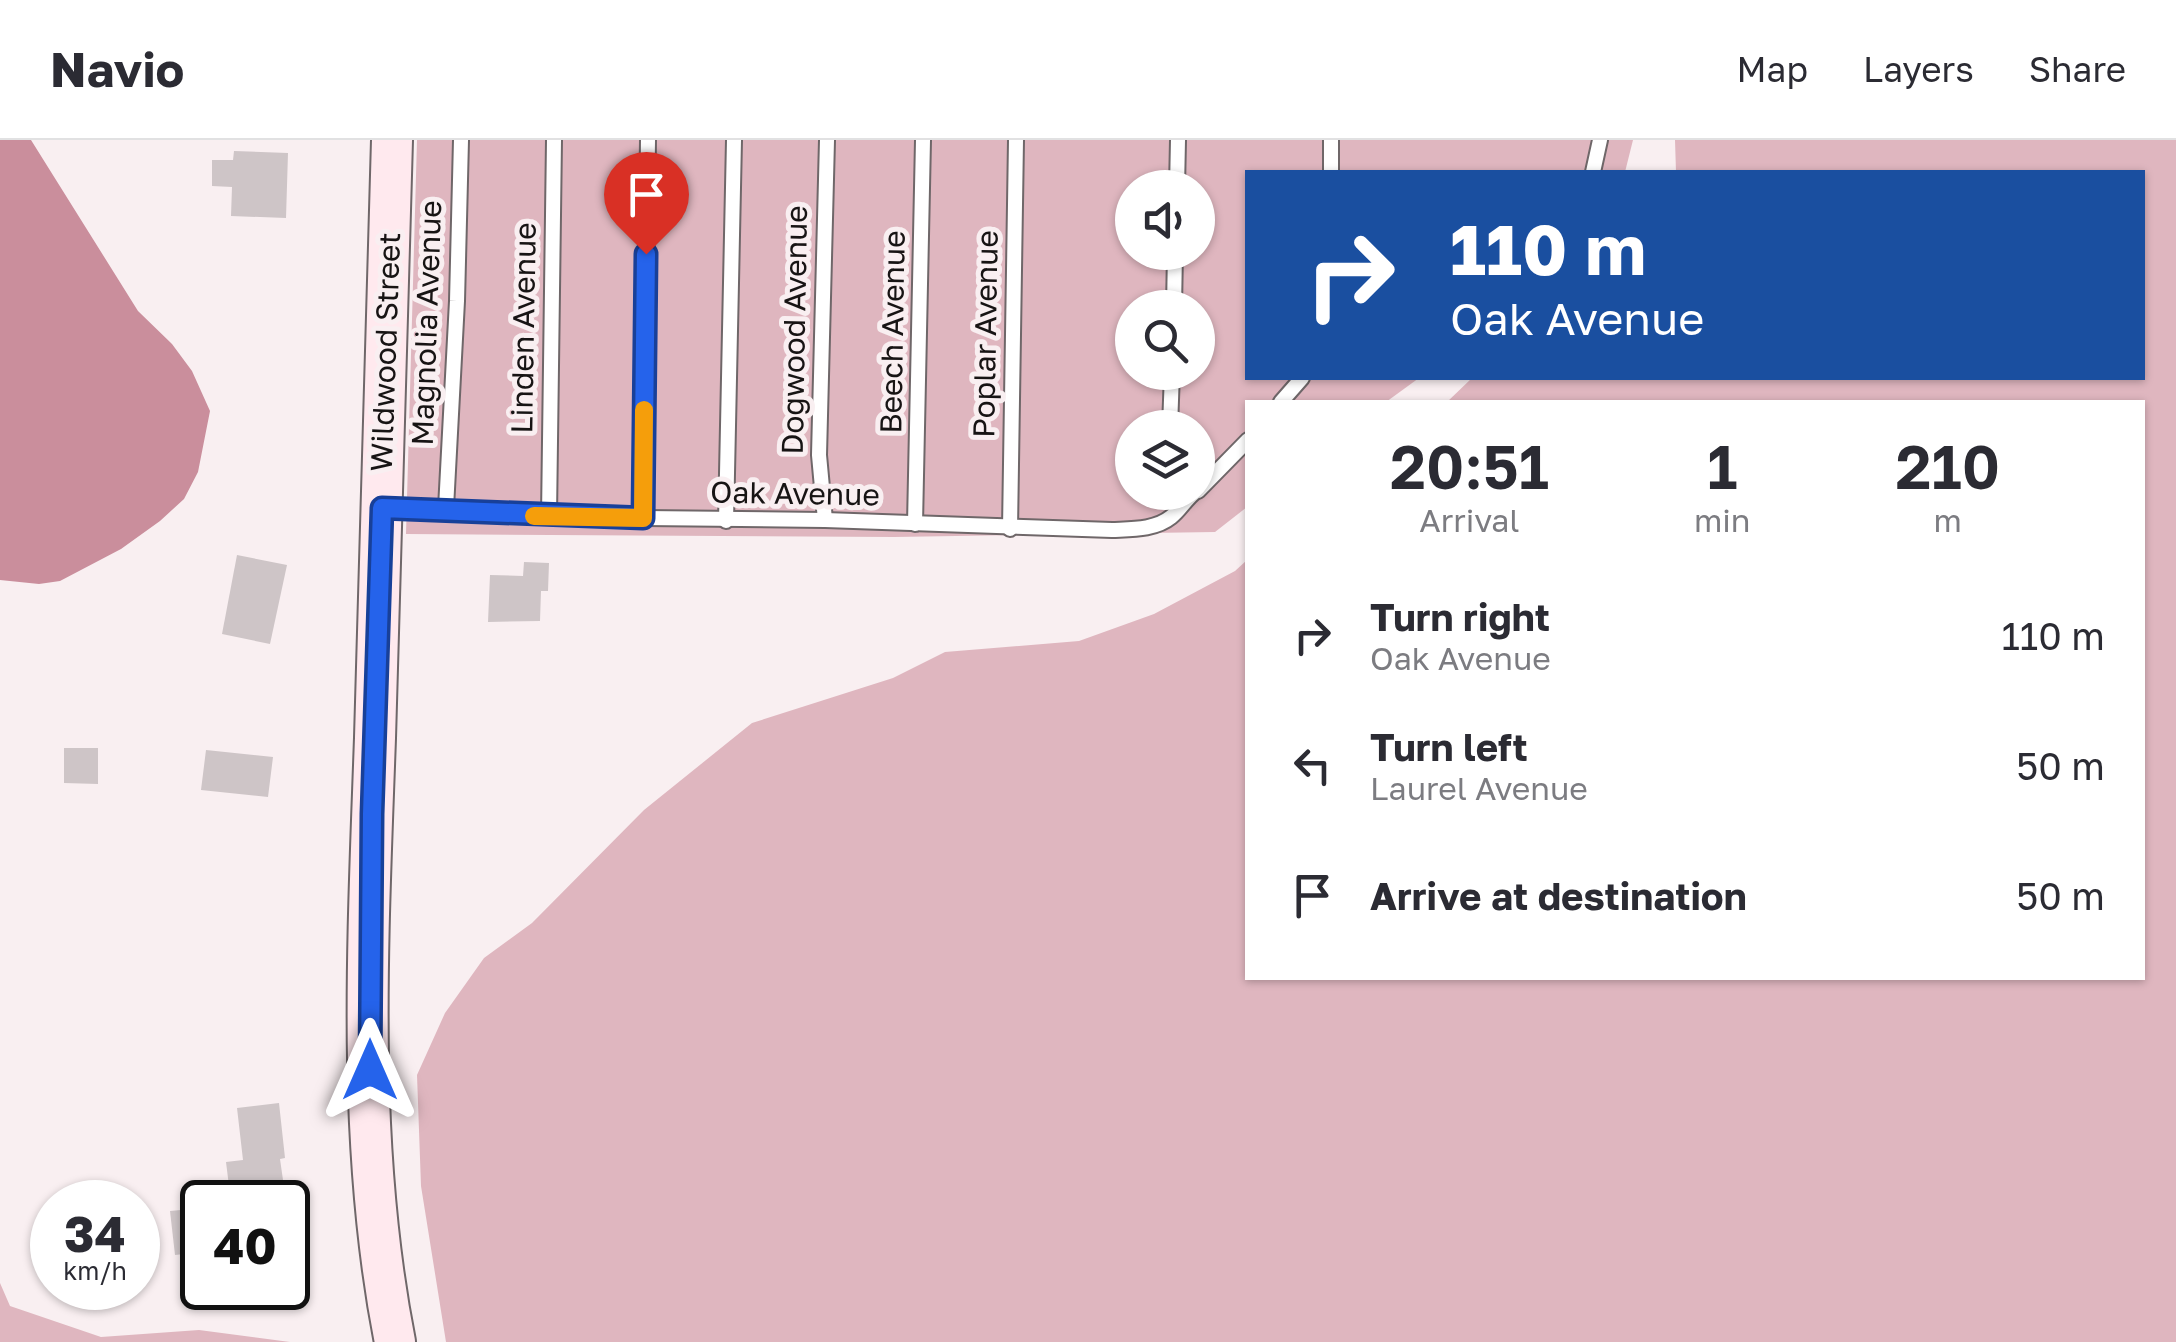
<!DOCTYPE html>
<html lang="en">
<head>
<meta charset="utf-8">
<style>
	body { margin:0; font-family:"Golos Text",sans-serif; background:#f2f2f3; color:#2b2b33; height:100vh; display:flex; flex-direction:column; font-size:38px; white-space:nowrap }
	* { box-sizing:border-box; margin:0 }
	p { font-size:32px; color:#7c7c81 }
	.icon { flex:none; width:55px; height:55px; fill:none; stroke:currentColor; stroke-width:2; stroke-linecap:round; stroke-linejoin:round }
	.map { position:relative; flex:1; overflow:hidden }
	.details { position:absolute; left:1245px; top:260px; width:900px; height:580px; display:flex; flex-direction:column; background:#fff; border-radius:0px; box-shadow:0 2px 8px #0004 }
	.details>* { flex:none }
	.hud { position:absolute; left:1245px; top:30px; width:900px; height:210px; border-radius:0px; box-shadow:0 2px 8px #0004; background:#1a4fa0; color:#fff; overflow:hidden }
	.buttons { position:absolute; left:1115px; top:30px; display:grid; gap:20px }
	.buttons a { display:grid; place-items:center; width:100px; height:100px; border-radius:50%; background:#fff; box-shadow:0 2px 8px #0004; font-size:50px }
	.speed { position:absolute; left:30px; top:1040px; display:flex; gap:20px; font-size:50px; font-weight:700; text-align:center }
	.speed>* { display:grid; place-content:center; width:130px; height:130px; border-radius:50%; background:#fff; box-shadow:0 2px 8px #0004; line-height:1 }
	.speed small { font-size:25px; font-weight:400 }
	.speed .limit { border:5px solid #111; border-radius:15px; background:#fff; color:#111 }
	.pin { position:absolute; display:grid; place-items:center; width:85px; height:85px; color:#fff; margin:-102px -42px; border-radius:50% 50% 50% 0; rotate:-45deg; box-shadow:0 0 10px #0007 }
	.pin .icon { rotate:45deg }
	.me { position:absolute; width:110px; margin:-55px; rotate:0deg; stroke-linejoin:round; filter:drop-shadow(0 0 8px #0008) }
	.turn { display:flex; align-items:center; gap:35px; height:210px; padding:0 40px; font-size:45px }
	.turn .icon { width:130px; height:130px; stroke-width:2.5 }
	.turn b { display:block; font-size:70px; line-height:85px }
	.eta { display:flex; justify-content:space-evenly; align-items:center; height:170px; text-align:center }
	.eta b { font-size:60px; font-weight:600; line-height:70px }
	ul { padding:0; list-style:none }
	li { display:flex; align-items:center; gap:30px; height:130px; padding:0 40px }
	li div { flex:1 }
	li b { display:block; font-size:38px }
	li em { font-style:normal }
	header { display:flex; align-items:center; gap:60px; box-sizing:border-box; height:140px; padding:0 50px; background:#fff; border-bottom:2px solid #e1e1e2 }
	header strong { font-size:48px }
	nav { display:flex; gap:55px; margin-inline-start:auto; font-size:35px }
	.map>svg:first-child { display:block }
	.green { fill:#dfb6bf; fill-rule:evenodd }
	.water { fill:#ca8e9c }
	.building { fill:#cec5c7 }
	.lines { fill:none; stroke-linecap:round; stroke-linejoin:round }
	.lane-casing { stroke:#6f6769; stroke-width:18 }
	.secondary-casing { stroke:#6f6769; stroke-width:44 }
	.lane { stroke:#fff; stroke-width:14 }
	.secondary { stroke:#ffe9ee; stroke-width:40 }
	.route-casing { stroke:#184099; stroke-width:25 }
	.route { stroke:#2563eb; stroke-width:18 }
	.slow { stroke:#f59e0b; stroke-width:18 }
	.labels { text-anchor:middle; stroke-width:10; stroke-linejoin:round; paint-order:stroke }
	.street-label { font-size:30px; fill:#171414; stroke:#f9eff1 }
</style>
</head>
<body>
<header>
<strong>Navio</strong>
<nav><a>Map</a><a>Layers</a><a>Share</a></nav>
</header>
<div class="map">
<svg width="2176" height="1202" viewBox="0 0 2176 1202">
	<rect width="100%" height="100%" fill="#f9eff1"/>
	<g class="green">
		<path d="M417,0H1633L1625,32H1248V238H1419L1386,262H1248L1247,367L1215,392L894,397L406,394ZM1132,48H1198V112H1132ZM1132,168H1198V232H1132ZM1132,288H1198V352H1132Z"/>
		<path d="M1675,0H2176V1202H446L421,1046L417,935L445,873L484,818L532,783L644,670L752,583L893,538L945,512L1079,501L1154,474L1235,431L1247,420L1248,838H2142V262H1447L1472,238H2142V32H1676Z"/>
		<path d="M0,1143L10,1166L101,1197L199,1190L290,1202H0Z"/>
	</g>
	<path class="water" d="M0,0H31L138,171L172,204L192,231L210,271L198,332L184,359L160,381L121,409L60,441L39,444L0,440Z"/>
	<g class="building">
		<path d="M234,11L288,13L286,78L231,76L232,47L212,46V20H233Z"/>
		<path d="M237,415L287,425L270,504L222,494Z"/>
		<path d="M524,422L549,423L548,451H541L540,481L488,482L490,435L523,436Z"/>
		<path d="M64,608H98V644L64,643Z"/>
		<path d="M206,610L273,617L268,657L201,650Z"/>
		<path d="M279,963L285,1018L280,1019L284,1047L230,1054L226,1022L243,1020L237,968Z"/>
		<path d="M202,1068V1112L175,1115L170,1071Z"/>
	</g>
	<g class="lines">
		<g class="lane-casing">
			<g id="lane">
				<path d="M1331,32V0"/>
				<path d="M1593,32L1600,0"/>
				<path d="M1177,48L1178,0"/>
				<path d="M1174,168L1175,112"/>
				<path d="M1281,262L1302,238"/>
				<path d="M1170,288L1172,232"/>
				<path d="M1198,351L1248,300"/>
				<path d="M382,368H446L549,377L825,380L1112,390C1131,389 1155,390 1171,377C1180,370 1185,360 1195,352"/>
				<path d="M446,368L457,161L461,0"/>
				<path d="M549,377L554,0"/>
				<path d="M643,378L648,0"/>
				<path d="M825,380L819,315L827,0"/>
				<path d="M726,381L734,0"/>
				<path d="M915,384L923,0"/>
				<path d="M1010,389L1016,0"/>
			</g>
		</g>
		<g class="secondary-casing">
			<path id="secondary" d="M392,0C386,199 381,399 375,598C368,798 356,1005 395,1202"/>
		</g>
		<use href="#lane" class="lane"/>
		<use href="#secondary" class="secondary"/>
	</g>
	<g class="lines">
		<g class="route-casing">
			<path id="route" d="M370,930L372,674L382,368L643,378L646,114"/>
		</g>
		<use href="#route" class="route"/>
		<path class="slow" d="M534,376L643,378L644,270"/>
	</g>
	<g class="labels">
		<g class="street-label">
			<text transform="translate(427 183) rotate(-88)" y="10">Magnolia Avenue</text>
			<text transform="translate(524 188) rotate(-89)" y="10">Linden Avenue</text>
			<text transform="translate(795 190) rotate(-89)" y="10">Dogwood Avenue</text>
			<text transform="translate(893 192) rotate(-89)" y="10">Beech Avenue</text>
			<text transform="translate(986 194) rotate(-89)" y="10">Poplar Avenue</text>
			<text transform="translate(386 212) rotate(-88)" y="10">Wildwood Street</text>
			<text transform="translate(795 354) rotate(1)" y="10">Oak Avenue</text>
		</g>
	</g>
</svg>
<div class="buttons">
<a><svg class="icon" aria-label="sound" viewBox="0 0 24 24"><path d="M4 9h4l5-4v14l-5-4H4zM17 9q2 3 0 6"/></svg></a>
<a><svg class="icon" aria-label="search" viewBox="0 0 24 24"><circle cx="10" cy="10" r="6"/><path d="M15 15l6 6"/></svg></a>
<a><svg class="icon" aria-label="layers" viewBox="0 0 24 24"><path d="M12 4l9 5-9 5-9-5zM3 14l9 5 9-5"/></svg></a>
</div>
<div class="speed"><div>34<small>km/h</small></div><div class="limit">40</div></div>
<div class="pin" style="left:646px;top:114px;background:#d93025"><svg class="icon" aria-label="arrive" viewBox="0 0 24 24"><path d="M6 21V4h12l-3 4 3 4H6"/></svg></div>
<svg class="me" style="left:370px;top:930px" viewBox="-20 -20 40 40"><path d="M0-17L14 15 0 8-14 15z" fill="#2563eb" stroke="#fff" stroke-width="4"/></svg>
<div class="hud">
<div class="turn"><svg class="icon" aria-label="right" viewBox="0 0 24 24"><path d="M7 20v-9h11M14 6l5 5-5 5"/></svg><div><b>110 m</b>Oak Avenue</div></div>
</div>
<section class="details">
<div class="eta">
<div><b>20:51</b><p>Arrival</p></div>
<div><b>1</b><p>min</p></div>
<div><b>210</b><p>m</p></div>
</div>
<ul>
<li><svg class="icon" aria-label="right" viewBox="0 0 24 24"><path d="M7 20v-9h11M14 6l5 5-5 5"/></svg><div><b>Turn right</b><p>Oak Avenue</p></div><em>110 m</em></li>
<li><svg class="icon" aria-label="left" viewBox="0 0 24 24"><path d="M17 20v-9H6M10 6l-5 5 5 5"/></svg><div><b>Turn left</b><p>Laurel Avenue</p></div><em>50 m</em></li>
<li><svg class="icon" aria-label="arrive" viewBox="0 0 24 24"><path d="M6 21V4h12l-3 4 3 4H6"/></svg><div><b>Arrive at destination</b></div><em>50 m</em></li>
</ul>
</section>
</div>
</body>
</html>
